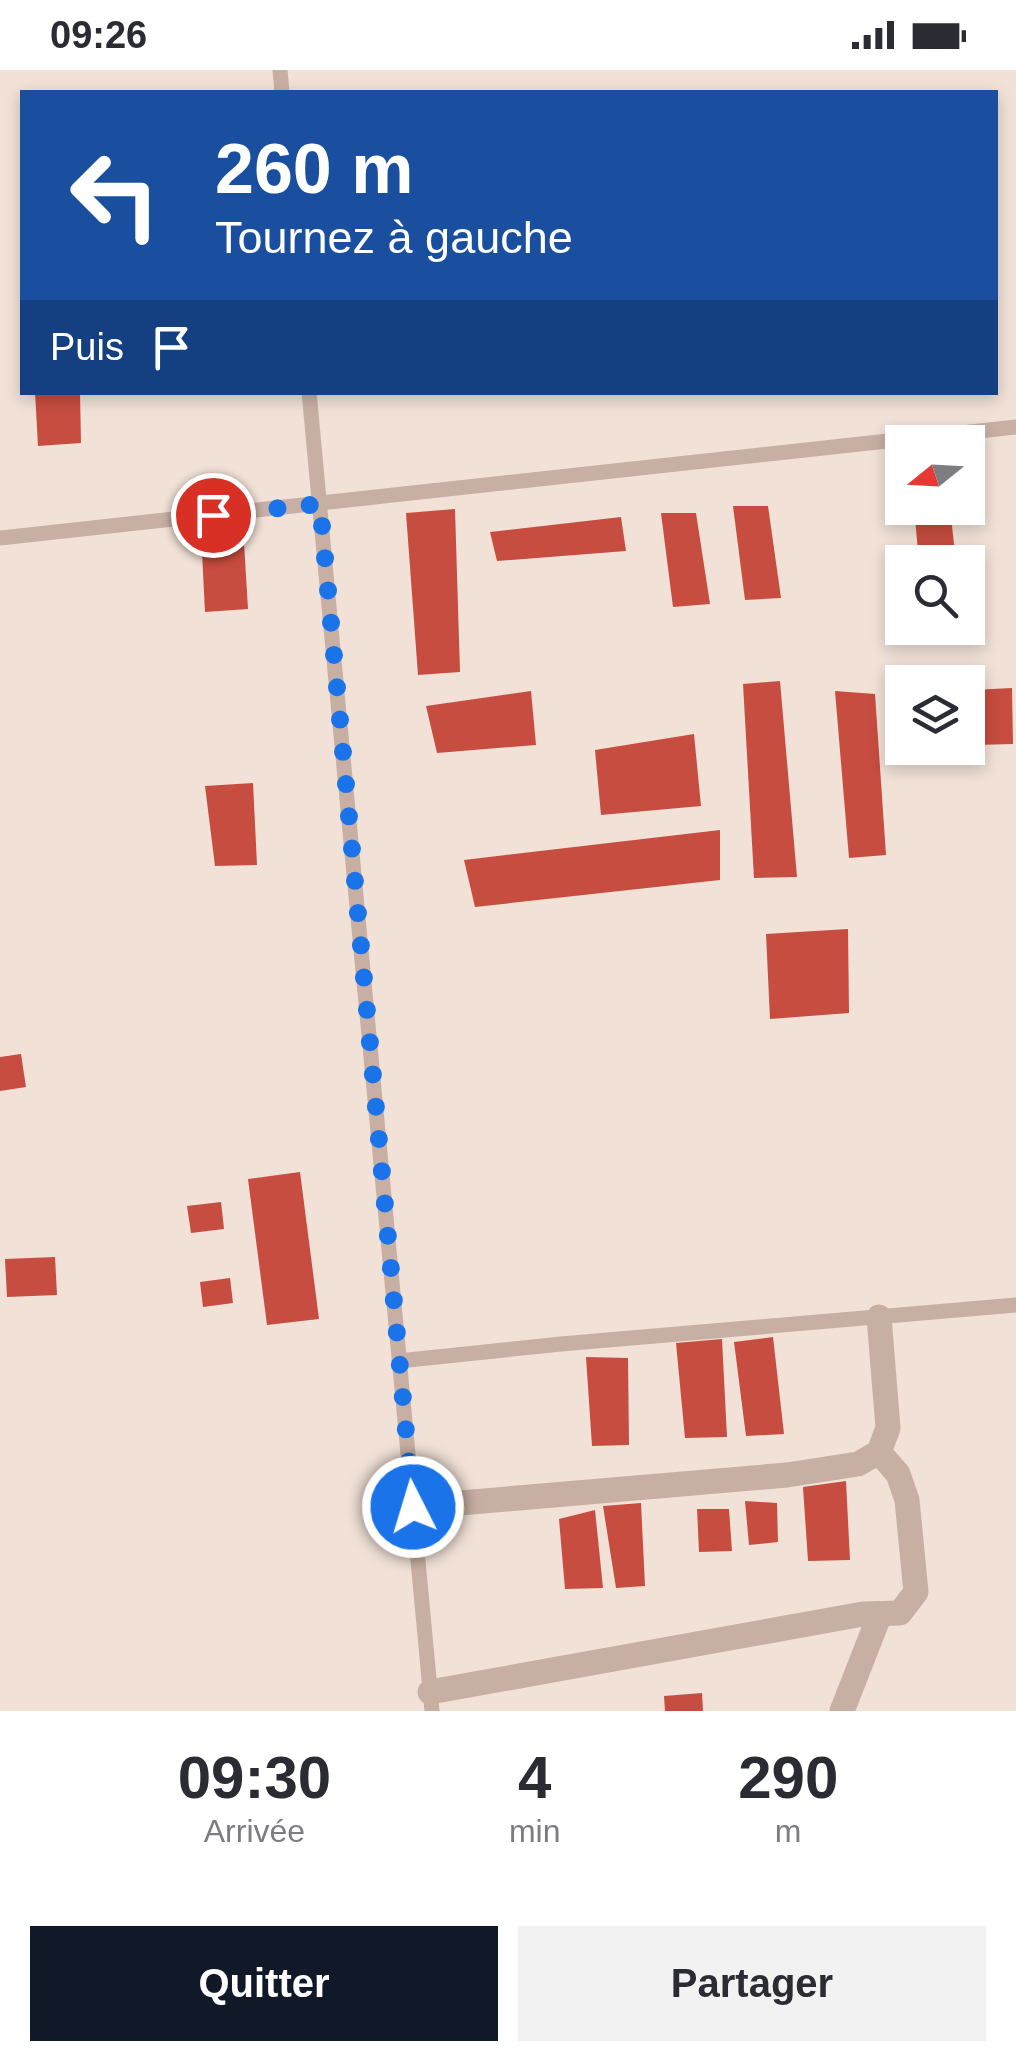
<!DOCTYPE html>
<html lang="fr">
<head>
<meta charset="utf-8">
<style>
	body { margin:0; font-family:Arial,sans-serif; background:#f2f2f3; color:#2b2b33; height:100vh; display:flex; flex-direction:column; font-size:38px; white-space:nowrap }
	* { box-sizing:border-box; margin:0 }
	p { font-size:32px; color:#7c7c81 }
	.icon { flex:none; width:55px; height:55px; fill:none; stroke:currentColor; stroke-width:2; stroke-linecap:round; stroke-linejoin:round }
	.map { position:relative; height:1641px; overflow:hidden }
	.drawer { display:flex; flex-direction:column; background:#fff; flex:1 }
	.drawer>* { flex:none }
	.guide { position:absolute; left:20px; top:20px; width:978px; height:305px; border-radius:0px; box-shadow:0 5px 15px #0003; background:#1a4fa0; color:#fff; overflow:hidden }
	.needle { width:65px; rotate:252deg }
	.controls { position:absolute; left:885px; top:355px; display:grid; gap:20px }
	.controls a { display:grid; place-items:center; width:100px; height:100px; border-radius:0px; background:#fff; box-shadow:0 5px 15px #0003; font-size:50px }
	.pin { position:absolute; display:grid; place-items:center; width:85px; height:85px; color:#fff; margin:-42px; border:5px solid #fff; border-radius:50%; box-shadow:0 2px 10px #0007 }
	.me { position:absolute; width:110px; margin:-55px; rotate:355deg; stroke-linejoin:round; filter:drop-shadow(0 0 8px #0008) }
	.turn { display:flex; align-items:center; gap:35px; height:210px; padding:0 30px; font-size:45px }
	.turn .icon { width:130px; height:130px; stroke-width:2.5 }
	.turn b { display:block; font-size:70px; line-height:85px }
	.then { display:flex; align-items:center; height:95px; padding:0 30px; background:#0003; gap:20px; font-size:38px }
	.eta { display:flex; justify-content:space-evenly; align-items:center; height:170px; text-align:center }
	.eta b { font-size:60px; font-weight:600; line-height:70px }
	.primary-button { display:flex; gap:20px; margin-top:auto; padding:20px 30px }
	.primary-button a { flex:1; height:115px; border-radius:0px; background:#111827; color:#fff; font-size:40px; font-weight:600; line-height:115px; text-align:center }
	.primary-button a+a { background:#f2f2f3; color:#2b2b33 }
	.status { display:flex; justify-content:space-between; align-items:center; height:70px; padding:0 50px; background:#fff; direction:ltr }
	.status svg { height:28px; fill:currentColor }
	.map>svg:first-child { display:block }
	.building { fill:#c64d3f }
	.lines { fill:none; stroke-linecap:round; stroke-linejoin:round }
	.lane { stroke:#c8afa3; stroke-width:15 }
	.street { stroke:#c8afa3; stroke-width:25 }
	.route { stroke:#1a73e8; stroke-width:18; stroke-dasharray:0 32.4 }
</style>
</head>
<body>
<div class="status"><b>09:26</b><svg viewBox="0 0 49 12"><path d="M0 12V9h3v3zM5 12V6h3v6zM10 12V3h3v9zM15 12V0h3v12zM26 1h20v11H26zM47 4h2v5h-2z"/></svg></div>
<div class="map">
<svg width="1016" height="1641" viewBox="0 0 1016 1641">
	<rect width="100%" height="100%" fill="#f1e1d7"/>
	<g class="building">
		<path d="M35,322H80L81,373L38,376Z"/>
		<path d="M733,436H768L781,528L745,530Z"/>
		<path d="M914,438H950L956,492H919Z"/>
		<path d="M455,439L460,602L418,605L406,443Z"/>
		<path d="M661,443H696L710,534L673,537Z"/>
		<path d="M621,447L626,481L497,491L490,462Z"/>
		<path d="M243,456L248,539L205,542L201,462Z"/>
		<path d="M925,558H962L963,564L926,567Z"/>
		<path d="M780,611L797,807L754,808L743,614Z"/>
		<path d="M1012,618L1013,674L976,675L972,620Z"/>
		<path d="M531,621L536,675L437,683L426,636Z"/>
		<path d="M835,621L875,624L886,785L849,788Z"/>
		<path d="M694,664L701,736L601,745L595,680Z"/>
		<path d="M253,713L257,795L215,796L205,716Z"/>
		<path d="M720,760V810L475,837L464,790Z"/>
		<path d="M848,859L849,943L770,949L766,864Z"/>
		<path d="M21,984L26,1017L0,1021V987Z"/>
		<path d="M300,1102L319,1249L267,1255L248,1109Z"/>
		<path d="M221,1132L224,1159L191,1163L187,1136Z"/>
		<path d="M55,1187L57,1225L7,1227L5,1189Z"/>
		<path d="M230,1208L233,1233L203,1237L200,1212Z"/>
		<path d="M773,1267L784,1364L746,1366L734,1272Z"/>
		<path d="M722,1269L727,1367L685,1368L676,1273Z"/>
		<path d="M586,1287L628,1288L629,1375L592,1376Z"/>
		<path d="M846,1411L850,1490L808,1491L803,1417Z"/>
		<path d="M745,1431L777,1433L778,1472L749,1475Z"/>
		<path d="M641,1433L645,1516L616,1518L603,1436Z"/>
		<path d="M697,1439H729L732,1481L699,1482Z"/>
		<path d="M595,1440L603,1518L565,1519L559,1449Z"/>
		<path d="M702,1623L703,1641H665L664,1626Z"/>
	</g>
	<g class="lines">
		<g class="lane">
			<path d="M280,0L282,22"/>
			<path d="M309,322L432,1641"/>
			<path d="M0,468L1016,357"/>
			<path d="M399,1291L561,1274L1016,1235"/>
		</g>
		<g class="street">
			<path d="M413,1437L787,1405L858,1394L879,1382L888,1358L879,1247"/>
			<path d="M430,1622L863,1544L900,1543L916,1522L907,1430L898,1404L879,1382"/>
			<path d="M842,1641L880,1544"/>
		</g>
	</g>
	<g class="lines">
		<path class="route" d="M213,445L320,434L413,1437"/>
	</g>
</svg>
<div class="controls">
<a><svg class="needle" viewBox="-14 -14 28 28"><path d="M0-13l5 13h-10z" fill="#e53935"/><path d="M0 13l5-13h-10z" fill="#7c7c81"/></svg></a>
<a><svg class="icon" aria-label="search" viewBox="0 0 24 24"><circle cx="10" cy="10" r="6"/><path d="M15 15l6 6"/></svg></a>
<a><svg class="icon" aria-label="layers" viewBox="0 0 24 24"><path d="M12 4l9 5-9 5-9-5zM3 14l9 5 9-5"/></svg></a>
</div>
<div class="pin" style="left:213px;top:445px;background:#d93025"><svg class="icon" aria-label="arrive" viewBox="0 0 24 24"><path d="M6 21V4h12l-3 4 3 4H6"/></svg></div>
<svg class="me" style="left:413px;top:1437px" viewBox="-20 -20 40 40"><circle r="17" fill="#1a73e8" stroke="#fff" stroke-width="3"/><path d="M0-11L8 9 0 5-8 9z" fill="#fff"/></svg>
<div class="guide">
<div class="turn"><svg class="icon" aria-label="left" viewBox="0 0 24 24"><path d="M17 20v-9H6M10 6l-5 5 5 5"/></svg><div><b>260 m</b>Tournez à gauche</div></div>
<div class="then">Puis<svg class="icon" aria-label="arrive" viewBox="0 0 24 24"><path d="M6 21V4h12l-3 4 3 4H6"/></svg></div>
</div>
</div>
<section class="drawer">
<div class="eta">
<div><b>09:30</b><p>Arrivée</p></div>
<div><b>4</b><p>min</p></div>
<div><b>290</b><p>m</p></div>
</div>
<div class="primary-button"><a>Quitter</a><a>Partager</a></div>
</section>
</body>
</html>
